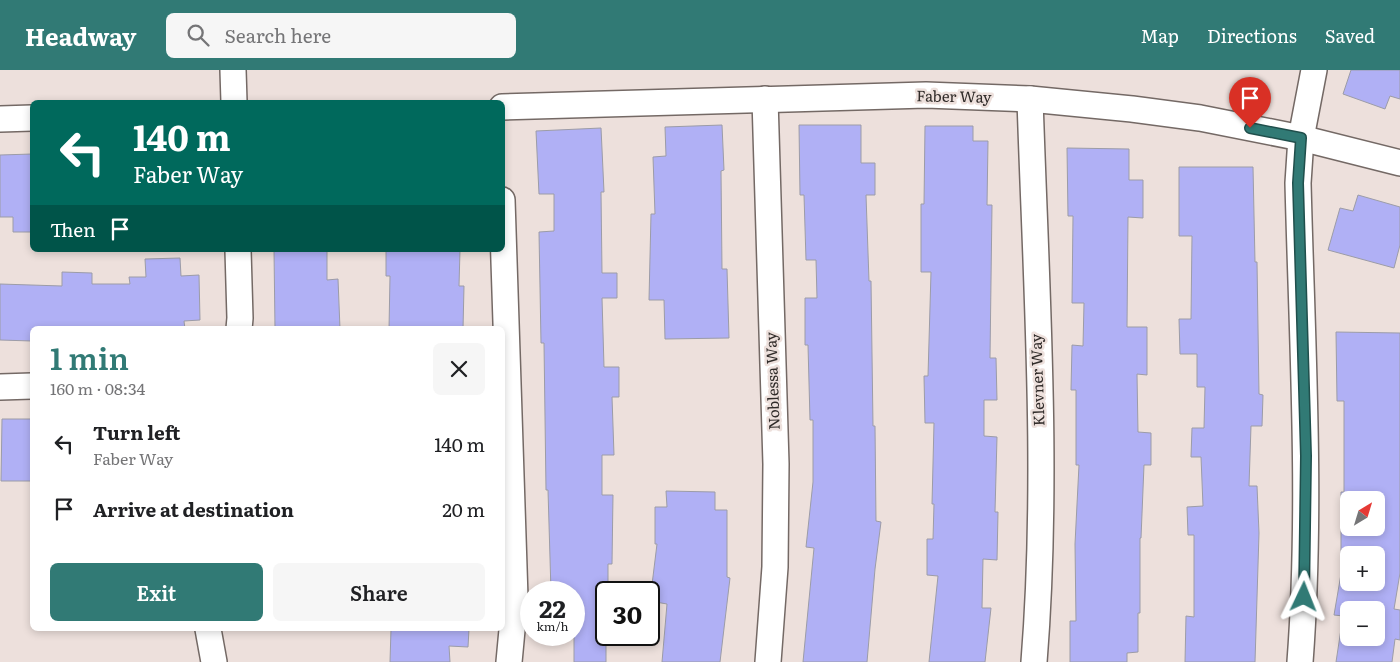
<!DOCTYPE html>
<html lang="en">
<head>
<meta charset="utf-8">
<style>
	body { margin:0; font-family:Literata,serif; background:#f6f6f6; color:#202124; height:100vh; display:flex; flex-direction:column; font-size:19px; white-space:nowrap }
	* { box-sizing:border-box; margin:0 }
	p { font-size:16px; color:#757577 }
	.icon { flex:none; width:28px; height:28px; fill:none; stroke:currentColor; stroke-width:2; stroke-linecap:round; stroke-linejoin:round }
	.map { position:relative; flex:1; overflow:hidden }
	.sheet { position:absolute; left:30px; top:256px; width:475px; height:305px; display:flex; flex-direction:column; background:#fff; border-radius:8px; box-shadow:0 2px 8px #0003 }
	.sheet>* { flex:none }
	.hud { position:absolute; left:30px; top:30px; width:475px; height:152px; border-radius:8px; box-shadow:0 2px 8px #0003; background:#00695c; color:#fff; overflow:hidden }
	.needle { width:32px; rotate:38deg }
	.controls { position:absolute; left:1340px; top:421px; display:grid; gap:10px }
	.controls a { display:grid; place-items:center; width:45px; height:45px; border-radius:8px; background:#fff; box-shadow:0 2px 8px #0003; font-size:25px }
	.speed { position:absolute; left:520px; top:511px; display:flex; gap:10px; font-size:25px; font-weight:700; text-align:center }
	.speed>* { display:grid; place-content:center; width:65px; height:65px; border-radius:50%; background:#fff; box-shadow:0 2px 8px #0003; line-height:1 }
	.speed small { font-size:12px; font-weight:400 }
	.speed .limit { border:2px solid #111; border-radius:8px; background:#fff; color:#111 }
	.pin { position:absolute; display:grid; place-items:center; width:42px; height:42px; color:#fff; margin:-51px -21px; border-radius:50% 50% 50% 0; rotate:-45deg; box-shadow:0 0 5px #0007 }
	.pin .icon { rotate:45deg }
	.me { position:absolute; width:55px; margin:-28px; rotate:2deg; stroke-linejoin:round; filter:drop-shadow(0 0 4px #0008) }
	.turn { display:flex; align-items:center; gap:18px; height:105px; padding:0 20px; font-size:22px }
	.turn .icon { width:65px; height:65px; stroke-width:2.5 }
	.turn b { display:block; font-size:35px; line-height:42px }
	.then { display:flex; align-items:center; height:48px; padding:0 20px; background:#0003; gap:10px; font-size:19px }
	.round { display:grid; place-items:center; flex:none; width:52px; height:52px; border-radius:8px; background:#f6f6f6 }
	.overview { display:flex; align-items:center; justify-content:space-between; height:85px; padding:0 20px }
	h1 { font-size:30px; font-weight:600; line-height:38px; color:#317a75 }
	.action { display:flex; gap:10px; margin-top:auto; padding:10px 20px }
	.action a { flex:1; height:58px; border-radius:8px; background:#317a75; color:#fff; font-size:20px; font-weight:600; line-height:58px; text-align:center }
	.action a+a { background:#f6f6f6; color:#202124 }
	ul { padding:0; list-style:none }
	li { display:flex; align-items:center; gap:15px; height:65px; padding:0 20px }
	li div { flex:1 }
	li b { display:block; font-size:19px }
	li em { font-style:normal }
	header { display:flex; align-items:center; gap:30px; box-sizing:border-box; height:70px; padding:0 25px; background:#317a75; color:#fff }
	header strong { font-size:24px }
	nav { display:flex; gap:28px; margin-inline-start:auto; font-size:18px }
	.search { width:350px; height:45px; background:#f6f6f6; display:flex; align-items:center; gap:12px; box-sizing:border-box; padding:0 18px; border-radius:8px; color:#757577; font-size:19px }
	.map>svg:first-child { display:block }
	.building { fill:#b0b0f5; stroke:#9c9ca7; fill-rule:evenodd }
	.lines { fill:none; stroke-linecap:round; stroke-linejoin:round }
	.minor-casing { stroke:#746965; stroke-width:28 }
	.minor { stroke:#fff; stroke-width:25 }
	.route-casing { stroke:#204f4c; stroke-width:12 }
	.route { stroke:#317a75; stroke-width:9 }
	.labels { text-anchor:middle; stroke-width:5; stroke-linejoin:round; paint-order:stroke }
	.street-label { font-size:15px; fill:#302b29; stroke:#ede0dc }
</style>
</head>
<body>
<header>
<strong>Headway</strong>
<div class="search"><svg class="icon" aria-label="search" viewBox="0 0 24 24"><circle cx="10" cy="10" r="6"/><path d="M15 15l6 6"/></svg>Search here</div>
<nav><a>Map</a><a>Directions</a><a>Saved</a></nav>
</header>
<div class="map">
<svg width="1400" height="592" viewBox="0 0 1400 592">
	<rect width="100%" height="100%" fill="#ede0dc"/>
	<g class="building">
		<path d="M1351,0H1400V29L1390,26L1385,39L1343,24Z"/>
		<path d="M722,55L724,100L721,101L722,199H727L729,268L665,269L664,230H649L651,144H655L653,87L666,86L665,57Z"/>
		<path d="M799,55H861V93H875V125H866L869,211H871L873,356H875L876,451L881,452L875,499L867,592H803L814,478L806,477L813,412V350H810L808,275H805V228H817L816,190H806L804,125H800Z"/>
		<path d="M925,56H973V71H988L987,135H992L990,288H996L997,330H984V366L997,367L995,442H998L997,490L983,489L982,538H991L985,592H929L938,506L927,505V469H933L934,434H932L934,353H925L924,306H928L931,202H921V134H924Z"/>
		<path d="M601,58L604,122H601L602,203H617V228H602L604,297H619V327H612L614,385H602V425H613L612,494H608V522H606V592H574V522H551L548,420H546L544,273H541L539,162L554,161V124H539L536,61Z"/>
		<path d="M1067,78L1129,79V110H1143V148L1128,147L1127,257H1147V305L1137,304L1138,362L1151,363V395H1144L1141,468H1140V543H1138V582L1127,583V592H1070V551H1076L1075,474L1079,395H1076V320H1071L1072,275L1083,276L1084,233H1072L1073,146H1068Z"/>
		<path d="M32,84V162H13V147H0V85Z"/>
		<path d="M1179,97H1253L1255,192H1257L1259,324L1263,325L1262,356H1251L1249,416H1257L1259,463L1255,592H1185L1186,546L1194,547V465H1188L1187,437L1203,436L1201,387H1191L1192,358H1204L1205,317H1197V284H1180L1179,249H1191L1192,166H1179Z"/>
		<path d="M1358,125L1400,137V175L1394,198L1328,180L1340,138L1353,141Z"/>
		<path d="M274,180H327V210L338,209L340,259H275Z"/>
		<path d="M386,180H460L459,216H464L463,259H389L390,206H386Z"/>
		<path d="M180,188L181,206L199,205L200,250L184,251L185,259H32V271L0,270V214L62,216V202L92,203V214H130L129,207H146L145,189Z"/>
		<path d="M1336,262L1400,263V503L1394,539L1400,540V570L1395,569L1392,592H1336L1343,546L1334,545L1341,504V422H1344V331H1337ZM1349,430H1376V458H1349ZM1349,485H1376V512H1349ZM1349,540H1376V568H1349Z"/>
		<path d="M2,349H32V411H1Z"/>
		<path d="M666,421L715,422V440H727V507L730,508L720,592H662L667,534L650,531L657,474H655V437H667Z"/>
		<path d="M391,559H469L468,577L449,576L450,592H390Z"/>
	</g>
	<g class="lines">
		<g class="minor-casing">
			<g id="minor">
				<path d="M233,0L234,32"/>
				<path d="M765,29L776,394L775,497L768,592"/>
				<path d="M1030,29C1036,216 1049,405 1034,592"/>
				<path d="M502,37L926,25L1030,29L1132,39L1200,48L1301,68L1400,93"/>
				<path d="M0,49L32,48"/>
				<path d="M502,130L515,528L509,592"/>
				<path d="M238,180L240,248L239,259"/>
				<path d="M0,317L32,316"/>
				<path d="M208,559L214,592"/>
				<path d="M1300,592C1312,433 1302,272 1298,113L1301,68L1314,0"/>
			</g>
		</g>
		<use href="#minor" class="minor"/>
	</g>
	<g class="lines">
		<g class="route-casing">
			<path id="route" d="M1250,58L1301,68L1298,113L1306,386L1304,527"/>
		</g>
		<use href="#route" class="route"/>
	</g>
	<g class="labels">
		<g class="street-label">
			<text transform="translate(954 27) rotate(1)" y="5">Faber Way</text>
			<text transform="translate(1038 310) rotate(-92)" y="5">Klevner Way</text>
			<text transform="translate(773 311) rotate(-92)" y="5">Noblessa Way</text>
		</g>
	</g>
</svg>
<div class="controls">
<a><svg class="needle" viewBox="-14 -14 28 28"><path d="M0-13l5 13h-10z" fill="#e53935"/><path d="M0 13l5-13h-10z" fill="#757577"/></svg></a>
<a>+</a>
<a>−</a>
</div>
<div class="speed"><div>22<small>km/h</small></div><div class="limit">30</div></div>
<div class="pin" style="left:1250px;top:58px;background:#d93025"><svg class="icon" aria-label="arrive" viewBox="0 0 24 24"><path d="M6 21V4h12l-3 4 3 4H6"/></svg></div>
<svg class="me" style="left:1304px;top:527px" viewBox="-20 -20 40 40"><path d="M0-17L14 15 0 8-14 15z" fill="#317a75" stroke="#fff" stroke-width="4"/></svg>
<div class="hud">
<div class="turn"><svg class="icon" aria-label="left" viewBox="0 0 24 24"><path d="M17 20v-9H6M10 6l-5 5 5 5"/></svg><div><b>140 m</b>Faber Way</div></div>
<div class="then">Then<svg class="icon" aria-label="arrive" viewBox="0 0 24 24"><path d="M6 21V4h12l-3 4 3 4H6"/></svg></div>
</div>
<section class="sheet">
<div class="overview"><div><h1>1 min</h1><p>160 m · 08:34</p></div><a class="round"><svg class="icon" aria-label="close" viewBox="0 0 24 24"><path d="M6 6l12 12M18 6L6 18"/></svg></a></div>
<ul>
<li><svg class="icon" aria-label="left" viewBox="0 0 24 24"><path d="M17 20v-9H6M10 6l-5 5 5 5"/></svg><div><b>Turn left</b><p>Faber Way</p></div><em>140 m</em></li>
<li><svg class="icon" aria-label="arrive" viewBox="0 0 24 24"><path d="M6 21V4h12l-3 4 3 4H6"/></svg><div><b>Arrive at destination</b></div><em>20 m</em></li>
</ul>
<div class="action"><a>Exit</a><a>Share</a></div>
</section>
</div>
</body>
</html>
